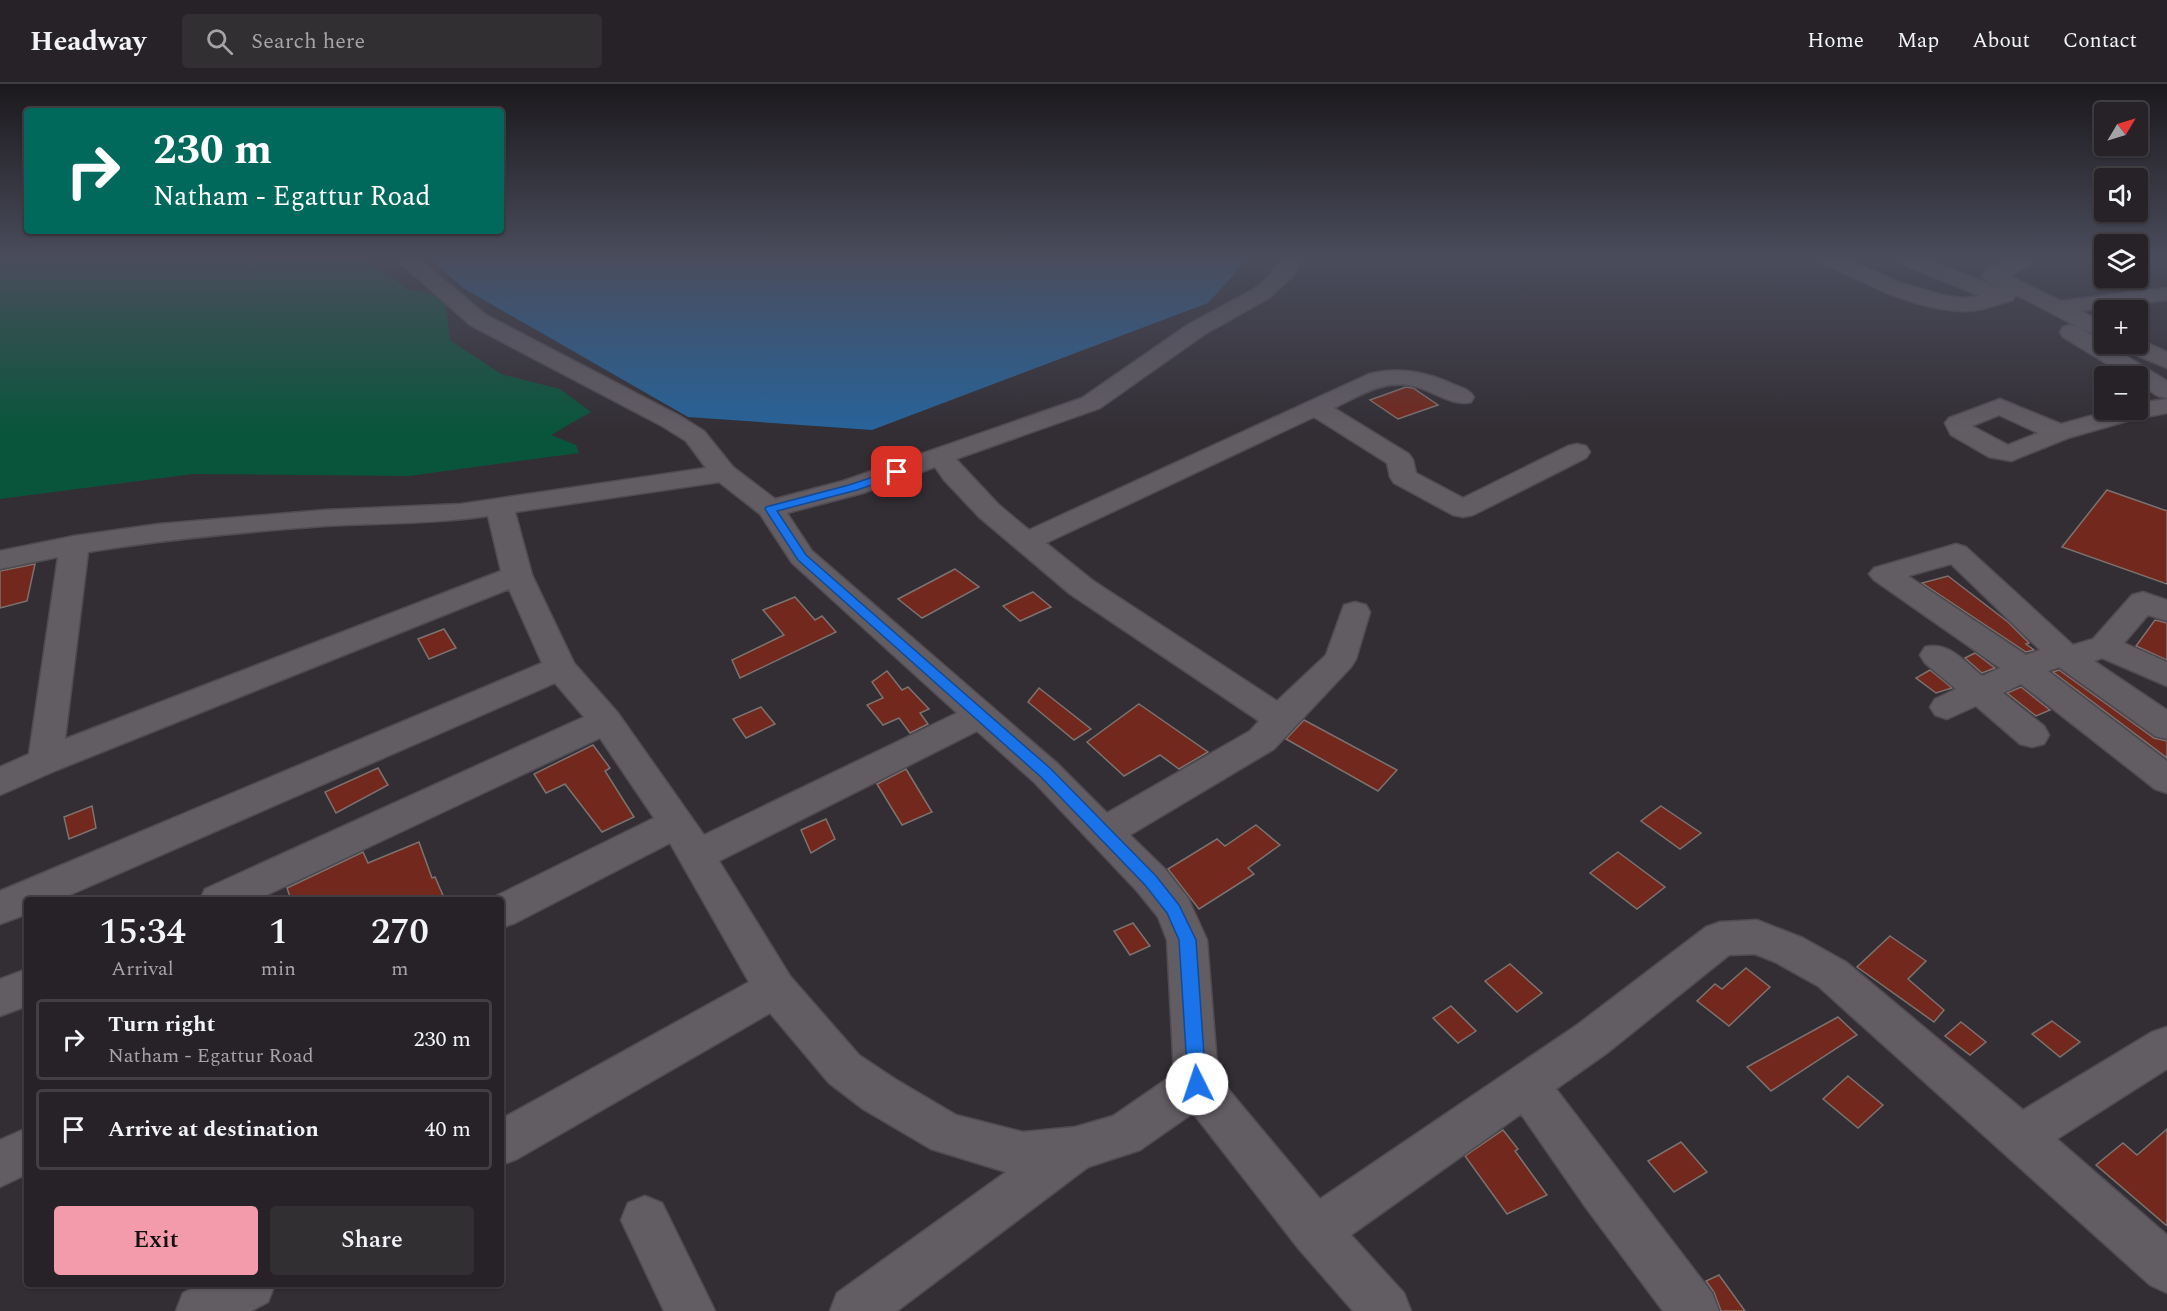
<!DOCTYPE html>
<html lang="en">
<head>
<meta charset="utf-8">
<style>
	body { margin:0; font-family:Spectral,serif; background:#322f33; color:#f1f3f6; height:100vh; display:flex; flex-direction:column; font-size:22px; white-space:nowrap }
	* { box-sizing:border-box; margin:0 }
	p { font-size:20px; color:#a4a4a7 }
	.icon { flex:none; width:33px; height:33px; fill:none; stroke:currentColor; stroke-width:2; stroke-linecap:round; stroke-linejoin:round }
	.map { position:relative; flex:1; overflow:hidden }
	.drawer { position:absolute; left:24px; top:813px; width:480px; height:390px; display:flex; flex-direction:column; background:#262227; border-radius:6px; box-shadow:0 2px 4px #0004,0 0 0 2px #423f44 }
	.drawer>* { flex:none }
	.banner { position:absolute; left:24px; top:24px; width:480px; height:126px; border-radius:6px; box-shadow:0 2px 4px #0004,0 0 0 2px #423f44; background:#00695c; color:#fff; overflow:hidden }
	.needle { width:39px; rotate:52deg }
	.buttons { position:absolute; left:2094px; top:18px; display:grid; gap:12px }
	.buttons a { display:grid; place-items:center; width:54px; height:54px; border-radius:6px; background:#262227; box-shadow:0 2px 4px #0004,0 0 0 2px #423f44; font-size:30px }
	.pin { position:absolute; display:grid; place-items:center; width:51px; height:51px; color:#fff; margin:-26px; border-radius:12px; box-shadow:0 3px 9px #0006 }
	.me { position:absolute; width:66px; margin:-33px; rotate:356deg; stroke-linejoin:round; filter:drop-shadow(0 0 4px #0008) }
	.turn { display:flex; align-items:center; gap:21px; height:126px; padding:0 30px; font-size:27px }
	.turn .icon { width:78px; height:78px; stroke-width:2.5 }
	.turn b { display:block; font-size:42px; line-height:51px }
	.eta { display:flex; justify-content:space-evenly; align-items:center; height:102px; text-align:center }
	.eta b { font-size:36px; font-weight:600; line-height:42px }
	.button { display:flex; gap:12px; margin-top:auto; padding:12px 30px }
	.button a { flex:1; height:69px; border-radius:6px; background:#f39aab; color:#111; font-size:24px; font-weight:600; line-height:69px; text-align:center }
	.button a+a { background:#322f33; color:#f1f3f6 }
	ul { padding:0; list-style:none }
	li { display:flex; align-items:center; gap:18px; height:81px; margin:0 12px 9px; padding:0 18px; border:3px solid #423f44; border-radius:6px }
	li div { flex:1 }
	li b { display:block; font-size:22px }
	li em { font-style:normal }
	header { display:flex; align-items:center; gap:36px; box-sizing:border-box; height:84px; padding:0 30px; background:#262227; border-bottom:2px solid #423f44 }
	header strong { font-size:28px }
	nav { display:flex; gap:33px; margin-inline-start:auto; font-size:21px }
	.search { width:420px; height:54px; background:#322f33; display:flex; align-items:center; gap:15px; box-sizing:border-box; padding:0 21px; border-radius:6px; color:#a4a4a7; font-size:22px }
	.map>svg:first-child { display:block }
	.green { fill:#09553b }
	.water { fill:#27639a }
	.building { fill:#72281d; stroke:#7c7270; stroke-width:1.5 }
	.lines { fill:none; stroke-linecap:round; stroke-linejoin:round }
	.minor-casing { stroke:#504b51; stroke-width:3 }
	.minor { fill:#625c63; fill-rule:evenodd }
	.route { fill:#1a73e8; stroke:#114b97; stroke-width:1.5 }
</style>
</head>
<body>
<header>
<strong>Headway</strong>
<div class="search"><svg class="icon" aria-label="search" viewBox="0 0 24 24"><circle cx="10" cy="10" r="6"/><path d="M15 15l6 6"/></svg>Search here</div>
<nav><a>Home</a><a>Map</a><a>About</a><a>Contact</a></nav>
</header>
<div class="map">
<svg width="2167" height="1227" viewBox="0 0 2167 1227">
	<rect width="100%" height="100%" fill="#332e34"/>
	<path class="green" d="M0,175H366L408,205L435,211L446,221L450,256L501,290L560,305L591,328L551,351L576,361L579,369L409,392L193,390L0,415Z"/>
	<path class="water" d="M430,175H1248L1208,219L872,346L688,333L463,204Z"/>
	<g class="building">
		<path d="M1406,303L1413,304L1438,321L1398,335L1370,316Z"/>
		<path d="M2107,406L2167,427V500L2062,463Z"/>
		<path d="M35,480L27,517L0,524V487Z"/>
		<path d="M955,485L979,503L922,534L898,515Z"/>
		<path d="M1948,492L2008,538L2029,559L2026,560L2034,566L2026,568L1922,499Z"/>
		<path d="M1033,508L1051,523L1020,537L1003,522Z"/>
		<path d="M795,513L815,536L822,532L836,548L740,594L732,576L784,551L763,526Z"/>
		<path d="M2155,536L2167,539V576L2136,562Z"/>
		<path d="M444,545L456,564L429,575L418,555Z"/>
		<path d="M1975,569L1995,584L1982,589L1965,574Z"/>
		<path d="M1930,586L1952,604L1936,609L1916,594Z"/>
		<path d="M2059,586L2154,654L2167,657V674L2053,588Z"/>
		<path d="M887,587L902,606L908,603L929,625L920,629L928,640L910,649L899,634L883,641L867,621L883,614L872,598Z"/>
		<path d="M2021,603L2050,626L2036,632L2007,609Z"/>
		<path d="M1039,604L1091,645L1074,656L1028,618Z"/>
		<path d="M1139,620L1208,668L1179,685L1160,671L1124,692L1087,658Z"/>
		<path d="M761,623L775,640L746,654L733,635Z"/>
		<path d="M1304,636L1397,686L1378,707L1286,655Z"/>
		<path d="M593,661L610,684L605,687L634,733L602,748L565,700L546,709L534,690Z"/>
		<path d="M378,684L388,701L336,729L325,708Z"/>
		<path d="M906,685L932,728L902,741L877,700Z"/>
		<path d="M92,722L96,744L69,755L64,733Z"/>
		<path d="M1661,722L1701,749L1680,765L1641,737Z"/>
		<path d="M826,735L835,755L811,769L801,746Z"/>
		<path d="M1256,741L1280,761L1248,784L1254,790L1199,825L1168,785L1217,755L1225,762Z"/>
		<path d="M419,758L432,794L435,793L445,816H291L287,804L363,768L368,779Z"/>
		<path d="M1618,768L1665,803L1637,825L1590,789Z"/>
		<path d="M1133,839L1150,862L1130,871L1114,847Z"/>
		<path d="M1890,852L1926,877L1908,895L1944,926L1934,938L1857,883Z"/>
		<path d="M1510,880L1542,909L1517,928L1485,897Z"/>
		<path d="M1746,884L1770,903L1729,942L1697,917L1715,900L1722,905Z"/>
		<path d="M1451,922L1476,947L1458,959L1433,934Z"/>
		<path d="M1838,933L1857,951L1771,1007L1747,983Z"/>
		<path d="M2052,937L2080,958L2060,973L2032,950Z"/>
		<path d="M1961,938L1986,958L1970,971L1945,952Z"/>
		<path d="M1848,992L1883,1021L1858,1044L1823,1015Z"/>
		<path d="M2167,1045V1142L2096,1081L2123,1059L2137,1071Z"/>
		<path d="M1503,1046L1518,1065L1515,1067L1547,1111L1507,1130L1465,1072Z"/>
		<path d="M1681,1058L1707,1088L1674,1108L1648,1077Z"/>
		<path d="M1719,1191L1745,1227H1721L1714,1208L1706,1197Z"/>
	</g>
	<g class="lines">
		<g class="minor-casing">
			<g id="minor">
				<path d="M396,175H419L486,231L680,332L704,347L733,383L775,415L843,397L1082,314L1189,240L1254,205L1265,196L1282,175H1303L1291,194L1269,214L1205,250L1100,324L956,375L999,421L1029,446L1369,290C1399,282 1427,288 1455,301C1463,304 1470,306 1474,313L1471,318C1451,323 1433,306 1413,302C1384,295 1359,312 1334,324L1409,370L1413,376L1416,389L1463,414L1568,362L1577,360L1586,362L1590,368L1586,374L1473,431L1463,433L1453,431L1394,399L1390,393L1387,379L1314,333L1046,459L1092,496L1277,617L1326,571L1344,521L1355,518L1366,521L1370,528L1356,575L1351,583L1274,665L1130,751L1165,785L1188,814L1207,856L1218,993L1320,1115L1577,941L1706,843L1720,838L1757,836L1803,854L1846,878L2023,1026L2152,948L2167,943V985L2057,1055L2167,1151V1209L2150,1201L1818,902L1775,878L1755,870L1729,871L1607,969L1556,1005L1712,1209L1719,1227H1663L1584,1121L1521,1030L1351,1151L1404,1209L1411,1227H1353L1298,1164L1193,1029L1140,1066L1088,1083L897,1227H830L837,1209L1006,1088L931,1065L863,1025L829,999L770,929L517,1075L501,1081V1035L749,898L670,759L515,839L501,844V816H488L654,734L600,654L256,816H200L205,805L584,633L555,599L58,816H27V830L0,840V807L542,579L509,505L57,686L0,711V683L29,670L58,473L0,485V467L74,452L159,440L325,426L461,420L706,384L686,357L662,342L470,241ZM935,383L944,396L979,433L1070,510L1259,637L1250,647L1107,729L1058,680L812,467L787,429L863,409ZM719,398L760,430L792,479L957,629L704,751L618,629L574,579L532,491L515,428ZM488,432L501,487L65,655L88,468C166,455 245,448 324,442C379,439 434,440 488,432ZM977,647L1034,698L1137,807L1158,833L1167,856L1174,990L1113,1032L1075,1043L1023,1048L956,1031L895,995L859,971L790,892L719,777Z"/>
				<path d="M1820,175H1848L1898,198L1942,211L1963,214L1981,212L1899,179L1896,175H1926L2002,205L1986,196L1982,192C1994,175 2017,175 2035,175L2032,179L2010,192L2061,217L2167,204V216L2081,227L2104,239V254L2082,245L2167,297V314L2158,312L2138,299V292H2127L2063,253L2060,248L2063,243L2071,241L2078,243L2015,210L2013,216C1996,220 1982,228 1963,227C1915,226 1866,200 1823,179Z"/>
				<path d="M2138,255L2167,268V284L2122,265L2119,260H2138Z"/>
				<path d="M2000,315L2061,340L2113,326H2138V319L2167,315V329L2134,335L2068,354L2011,377L1989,373L1951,351L1945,339L1949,334ZM1999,331L2038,349L2008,361L1972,342Z"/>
				<path d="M1956,460L1966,463L2073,561L2093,555L2132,511L2143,508L2167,516V537L2148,531L2124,559L2167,578V602L2102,574L2094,577L2167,626V655L2155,652L2059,583L2048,587L2167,677V709L2155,705L2021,600L2003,609L2044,642L2049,651L2044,660L2032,663L2020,660L1976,622L1947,635L1935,631L1930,623L1935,615L1956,605L1925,579L1920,571L1925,563C1949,557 1965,578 1982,592L2000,584L1874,496L1869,490L1874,484ZM1951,480L2040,566L2026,571L1908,492Z"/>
				<path d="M27,885V922L0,932V895Z"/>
				<path d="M27,1044V1090L0,1103V1056Z"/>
				<path d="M645,1112L662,1119L715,1227H664L621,1136L628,1119Z"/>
				<path d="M200,1200H275L268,1218L251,1227H176L183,1209Z"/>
			</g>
		</g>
		<use href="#minor" class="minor"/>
	</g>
	<linearGradient id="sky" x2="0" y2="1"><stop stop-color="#1c191d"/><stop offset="0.5" stop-color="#4a4c5c"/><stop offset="1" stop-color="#4a4c5c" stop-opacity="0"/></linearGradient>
	<rect width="2167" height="347" fill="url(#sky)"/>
	<path class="route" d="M897,385L901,386V391L857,406L777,427L806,471L1051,685L1156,792L1179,821L1196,856L1206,1000L1203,1006L1197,1009L1190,1006L1188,1000L1179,856L1167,829L1145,801L1041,693L798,476L765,425L766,423L849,401Z"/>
</svg>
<div class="buttons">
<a><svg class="needle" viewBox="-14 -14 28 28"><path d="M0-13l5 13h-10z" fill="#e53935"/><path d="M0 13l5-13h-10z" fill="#a4a4a7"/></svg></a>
<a><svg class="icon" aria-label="sound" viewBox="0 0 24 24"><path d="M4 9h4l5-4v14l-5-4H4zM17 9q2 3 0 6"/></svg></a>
<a><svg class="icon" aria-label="layers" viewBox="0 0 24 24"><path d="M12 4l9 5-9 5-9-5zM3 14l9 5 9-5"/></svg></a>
<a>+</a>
<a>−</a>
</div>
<div class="pin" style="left:897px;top:388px;background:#d93025"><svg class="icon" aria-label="arrive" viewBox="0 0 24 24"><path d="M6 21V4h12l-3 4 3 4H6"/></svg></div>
<svg class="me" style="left:1197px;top:1000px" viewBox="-20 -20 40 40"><circle r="19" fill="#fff"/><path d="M0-13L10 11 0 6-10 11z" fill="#1a73e8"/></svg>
<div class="banner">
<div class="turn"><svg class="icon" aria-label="right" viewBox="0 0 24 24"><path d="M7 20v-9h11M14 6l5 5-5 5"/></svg><div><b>230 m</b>Natham - Egattur Road</div></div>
</div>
<section class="drawer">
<div class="eta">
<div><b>15:34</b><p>Arrival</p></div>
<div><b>1</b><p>min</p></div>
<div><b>270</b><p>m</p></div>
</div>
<ul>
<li><svg class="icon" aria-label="right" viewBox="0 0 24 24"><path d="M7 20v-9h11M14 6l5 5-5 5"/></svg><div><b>Turn right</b><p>Natham - Egattur Road</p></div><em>230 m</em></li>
<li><svg class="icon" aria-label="arrive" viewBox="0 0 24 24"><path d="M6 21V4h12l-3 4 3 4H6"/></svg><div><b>Arrive at destination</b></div><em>40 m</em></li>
</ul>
<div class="button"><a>Exit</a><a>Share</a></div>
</section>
</div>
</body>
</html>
